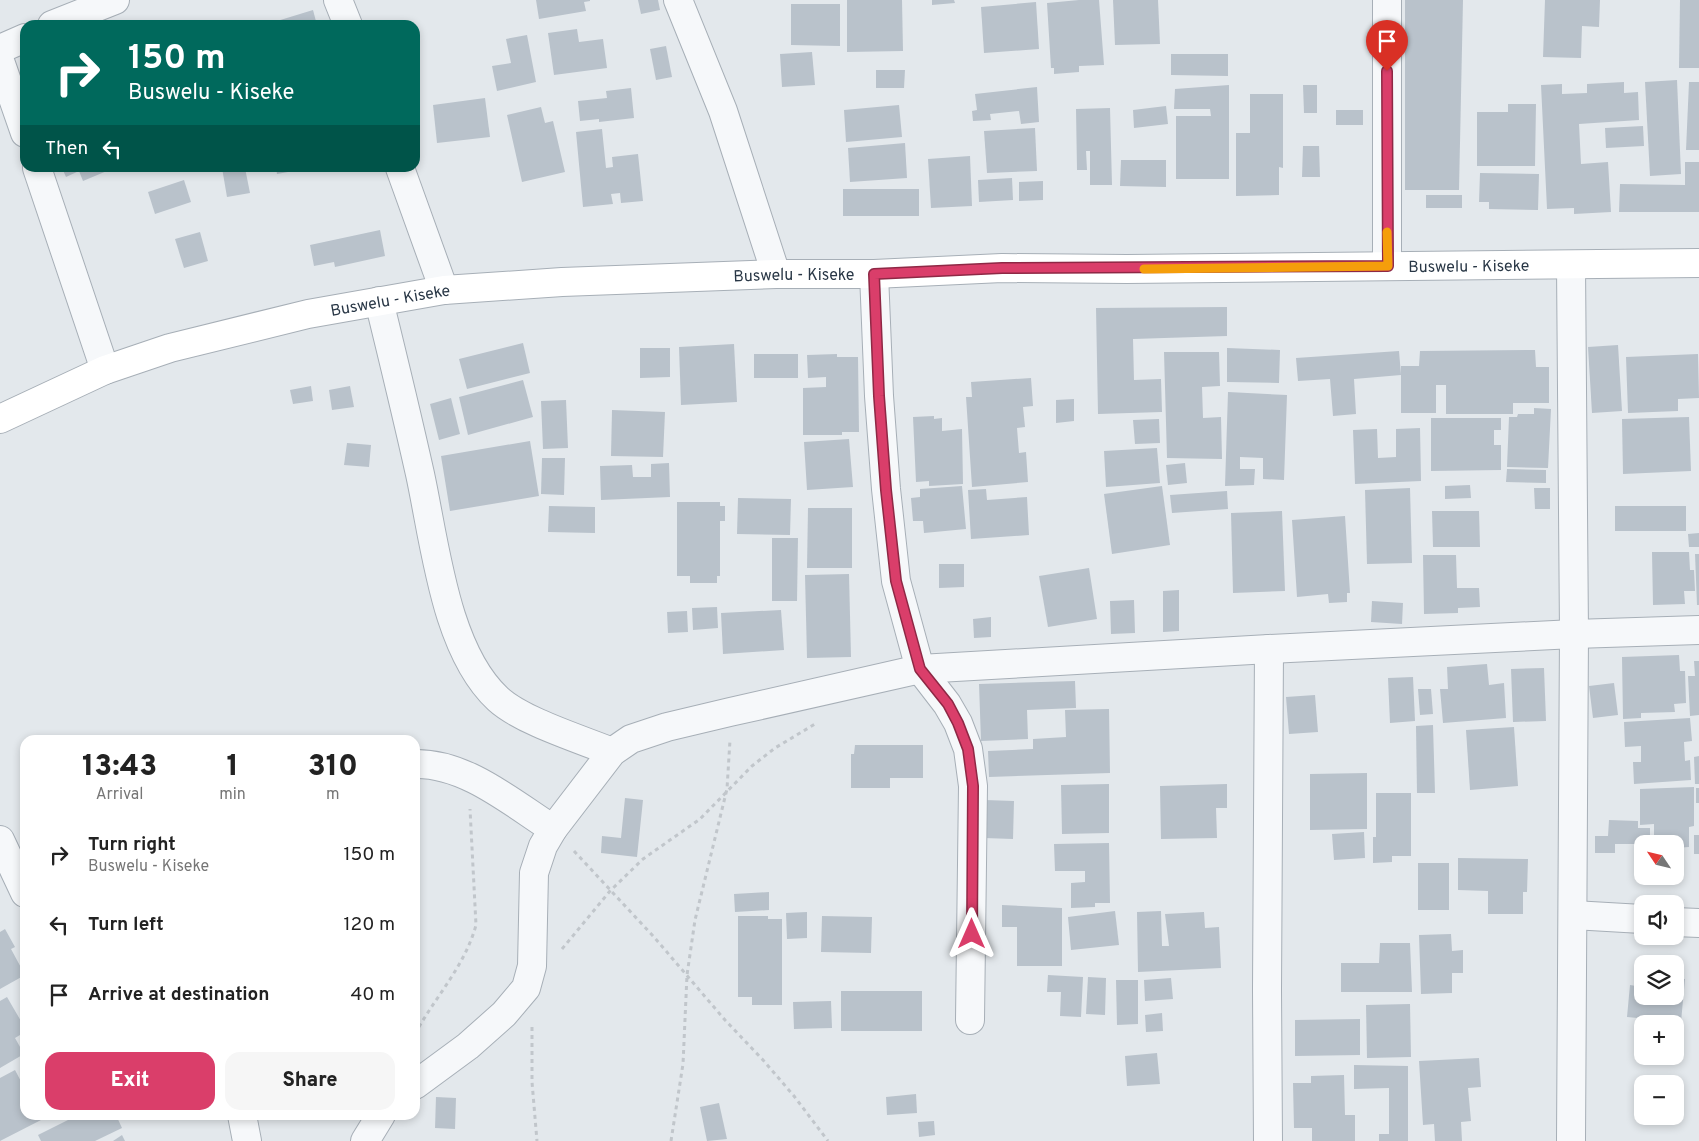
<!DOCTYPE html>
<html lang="en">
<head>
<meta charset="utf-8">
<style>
	body { margin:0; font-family:Overpass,sans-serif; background:#f6f6f6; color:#222; height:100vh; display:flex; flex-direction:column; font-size:19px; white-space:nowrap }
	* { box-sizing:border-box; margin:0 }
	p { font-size:16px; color:#767676 }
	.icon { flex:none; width:28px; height:28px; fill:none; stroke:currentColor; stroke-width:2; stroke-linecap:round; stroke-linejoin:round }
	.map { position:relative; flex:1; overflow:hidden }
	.panel { position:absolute; left:20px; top:735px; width:400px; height:385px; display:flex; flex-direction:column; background:#fff; border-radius:15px; box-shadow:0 2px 8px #0003 }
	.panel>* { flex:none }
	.guide { position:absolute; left:20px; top:20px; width:400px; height:152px; border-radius:15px; box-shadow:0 2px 8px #0003; background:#00695c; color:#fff; overflow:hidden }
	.needle { width:32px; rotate:305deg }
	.tools { position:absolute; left:1634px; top:835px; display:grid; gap:10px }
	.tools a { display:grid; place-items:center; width:50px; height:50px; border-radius:10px; background:#fff; box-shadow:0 2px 8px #0003; font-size:25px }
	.pin { position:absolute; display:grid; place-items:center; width:42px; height:42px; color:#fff; margin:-51px -21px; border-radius:50% 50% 50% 0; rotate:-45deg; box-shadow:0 0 5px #0007 }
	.pin .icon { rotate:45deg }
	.me { position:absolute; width:55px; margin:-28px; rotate:0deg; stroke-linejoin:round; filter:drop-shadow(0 0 4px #0008) }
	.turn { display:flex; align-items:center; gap:18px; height:105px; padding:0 25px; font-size:22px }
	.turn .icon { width:65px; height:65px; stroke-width:2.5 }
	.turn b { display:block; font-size:35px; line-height:42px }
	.then { display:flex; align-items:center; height:48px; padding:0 25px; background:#0003; gap:10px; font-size:19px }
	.eta { display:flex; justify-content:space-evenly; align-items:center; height:85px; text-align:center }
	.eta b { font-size:30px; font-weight:800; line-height:35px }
	.button { display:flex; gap:10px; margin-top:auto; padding:10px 25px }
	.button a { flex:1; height:58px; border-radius:15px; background:#da3e6a; color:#fff; font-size:20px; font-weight:800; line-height:58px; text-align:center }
	.button a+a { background:#f6f6f6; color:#222 }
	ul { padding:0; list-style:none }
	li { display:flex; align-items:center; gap:15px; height:70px; padding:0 25px }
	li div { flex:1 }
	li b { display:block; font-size:19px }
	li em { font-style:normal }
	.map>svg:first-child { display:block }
	.building { fill:#b9c2cb }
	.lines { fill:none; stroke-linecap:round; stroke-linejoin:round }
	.minor-casing { stroke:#a7afb7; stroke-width:30 }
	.secondary-casing { stroke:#a7afb7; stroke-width:30 }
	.path { stroke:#c1c6cb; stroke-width:3; stroke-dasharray:4 4; stroke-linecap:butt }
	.minor { stroke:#f6f8fa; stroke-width:28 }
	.secondary { stroke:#fff; stroke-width:28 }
	.route-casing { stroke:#8e2845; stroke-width:12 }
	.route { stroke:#da3e6a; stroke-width:9 }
	.slow { stroke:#f59e0b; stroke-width:9 }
	.labels { text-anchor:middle; stroke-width:4; stroke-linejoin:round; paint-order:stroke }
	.street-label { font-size:16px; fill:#293746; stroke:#f3f6f9 }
</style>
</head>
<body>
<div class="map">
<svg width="1699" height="1141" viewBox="0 0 1699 1141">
	<rect width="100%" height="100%" fill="#e3e8ec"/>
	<g class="building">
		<path d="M536,0H590V1L584,2L586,11L539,19Z"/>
		<path d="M638,0H658L660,10L641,14Z"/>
		<path d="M847,0H902L903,51L847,52Z"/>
		<path d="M932,0H954L955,3L932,5Z"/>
		<path d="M1079,0H1099L1104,65L1079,66V72L1054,74V68H1051L1047,3Z"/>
		<path d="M1113,0H1158L1160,44L1115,45Z"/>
		<path d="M1405,0H1463L1459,190H1405Z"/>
		<path d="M1545,0H1600L1599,27L1582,26L1581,58L1543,57Z"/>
		<path d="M1680,0H1699V68H1679Z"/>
		<path d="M1036,2L1039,49L984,53L981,7Z"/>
		<path d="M791,4H840V46L791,45Z"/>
		<path d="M313,10L317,25H264Z"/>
		<path d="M202,20L205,25H192Z"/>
		<path d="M577,29L579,42L603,39L607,68L554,75L548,33Z"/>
		<path d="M527,35L536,82L497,91L492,66L511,63L506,39Z"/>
		<path d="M666,46L672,77L656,80L650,49Z"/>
		<path d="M812,52L815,85L782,87L780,54Z"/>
		<path d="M1171,54H1228V76L1171,75Z"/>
		<path d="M876,70H905L904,88H876Z"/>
		<path d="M1677,80L1681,174L1650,176L1645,82Z"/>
		<path d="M1624,82V93L1638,92L1639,120L1579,124L1581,164L1608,162L1611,212L1574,214V208L1547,209L1541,85L1562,84V94L1587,93V84Z"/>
		<path d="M1689,82H1699V150H1686Z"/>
		<path d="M1229,85V179H1176V116H1211L1210,109H1174L1175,89Z"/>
		<path d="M1303,85H1317V113H1304Z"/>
		<path d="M1037,87L1039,122L1021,124L1019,111L990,114L991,120L973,121L972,111L977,110L975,94Z"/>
		<path d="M631,88L634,118L599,122V119L580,121L578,101L607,98L606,91Z"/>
		<path d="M1250,94H1283V168L1279,167V195L1236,196V133H1250Z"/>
		<path d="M485,98L490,137L437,143L433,105Z"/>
		<path d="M1508,104H1536L1535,166H1477V112H1508Z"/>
		<path d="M899,105L902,137L846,142L844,110Z"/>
		<path d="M1166,106L1168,124L1134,128L1133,110Z"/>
		<path d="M541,107L545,123L553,121L565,172L522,182L507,115Z"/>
		<path d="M1110,108L1112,185H1090V151H1086L1087,170H1077L1076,109Z"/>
		<rect x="1336" y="110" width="27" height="15"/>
		<path d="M1643,126L1644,146L1606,148L1605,128Z"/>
		<path d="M1035,128L1037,171L987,173L984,131Z"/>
		<path d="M602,129L606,168L613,167L612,157L638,154L643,201L621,203L620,193L611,194L613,204L583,207L576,132Z"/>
		<path d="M905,143L907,178L850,182L848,148Z"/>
		<path d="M1303,146H1319L1320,177H1302Z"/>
		<path d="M970,156L972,206L931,208L928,159Z"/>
		<path d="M1121,160H1166V187L1120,186Z"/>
		<path d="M1685,162H1699V212H1619L1620,184L1685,185Z"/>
		<path d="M62,168H114L83,181L79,171L66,177Z"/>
		<path d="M222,168H245L250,193L227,197Z"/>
		<path d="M276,168H287L288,172L277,174Z"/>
		<path d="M1480,173L1539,174L1538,210L1489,209V202H1479Z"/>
		<path d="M1012,178L1013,200L979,202L978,180Z"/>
		<path d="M184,180L191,202L155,214L148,192Z"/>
		<path d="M1043,181V200L1019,201V182Z"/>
		<rect x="843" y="189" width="76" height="27"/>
		<rect x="1426" y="195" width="36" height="13"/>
		<path d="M380,230L385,256L335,267L334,262L314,266L310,245Z"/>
		<path d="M200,232L208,261L184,268L175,239Z"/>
		<path d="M1227,307V336L1133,339L1134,380L1161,379L1162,412L1098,414L1096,308Z"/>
		<path d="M523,343L530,373L467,389L459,359Z"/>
		<path d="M734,344L737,402L681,405L679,347Z"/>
		<path d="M1618,345L1622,411L1592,413L1588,347Z"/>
		<path d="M640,348H670V377L640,378Z"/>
		<path d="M1227,348L1280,350L1279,383L1227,382Z"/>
		<path d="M1535,350L1536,367H1549V403H1513V414H1446V385H1436V413H1401V366H1419L1420,351Z"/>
		<path d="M1399,351L1401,375L1354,379L1356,414L1333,416L1330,379L1298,381L1296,358Z"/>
		<path d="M1164,352H1219L1220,386L1202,387L1203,418L1221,417L1222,459L1167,458Z"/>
		<rect x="754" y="354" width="44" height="24"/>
		<path d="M837,354V357H858L859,432H842V435H803V388L826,387V377L808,378L807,355Z"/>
		<path d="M1698,354L1699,398L1678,399V411L1628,413L1626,357Z"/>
		<path d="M1031,378L1033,406L1023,407L1025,427L1017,428L1019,453L1026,452L1028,482L972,487L966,397H972L971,382Z"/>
		<path d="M523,380L533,417L468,435L459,397Z"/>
		<path d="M311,386L313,401L293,404L290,390Z"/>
		<path d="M350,386L354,407L332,410L329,390Z"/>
		<path d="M1228,392L1287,395L1284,480L1263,479V458L1240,457V469H1255L1254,485L1225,486Z"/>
		<path d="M451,398L460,434L439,440L430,404Z"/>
		<path d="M1074,399V421L1056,423V400Z"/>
		<path d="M566,400L568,448L543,449L541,401Z"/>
		<path d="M1534,408L1551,409L1548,468L1507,467L1509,417H1517L1518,414H1534Z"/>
		<path d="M612,410L665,412L663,457L611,456Z"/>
		<path d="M934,416V419L942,418V431L962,429L963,484L929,486V481L916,482L913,417Z"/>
		<path d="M1689,417L1691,471L1623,474L1622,419Z"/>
		<path d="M1431,418H1501V430H1494V445H1501V470L1431,471Z"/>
		<path d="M1159,419L1160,443L1135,444L1133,420Z"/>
		<path d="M1420,428L1421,481L1355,484L1353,430L1377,429L1378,458L1396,457V429Z"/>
		<path d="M849,439L853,487L807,490L804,442Z"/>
		<path d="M530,441L539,496L450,511L441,456Z"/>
		<path d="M347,443L371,445L369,467L344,465Z"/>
		<path d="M1157,448L1160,483L1106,487L1104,451Z"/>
		<path d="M542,458H565L564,495L541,494Z"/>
		<path d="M669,463L670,497L601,500L600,466L632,465L633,477H651V464Z"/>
		<path d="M1185,463L1187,483L1168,485L1166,465Z"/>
		<path d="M1507,469L1546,470V483L1506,482Z"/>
		<path d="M1470,485L1471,498L1445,499V486Z"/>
		<path d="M962,486L966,529L924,533L923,521H913L911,498L920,497V489Z"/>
		<path d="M1162,486L1170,545L1112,554L1104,494Z"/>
		<path d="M1410,488L1412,563L1367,564L1365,490Z"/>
		<path d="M1534,488H1550V509H1535Z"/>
		<path d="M986,489L987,500L1027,497L1029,535L971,539L968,490Z"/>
		<path d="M1227,491L1228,509L1172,513L1170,495Z"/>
		<path d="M738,498L791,499L790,535L737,534Z"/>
		<path d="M677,502H720V506H725V521H720V576H717V583H690V576H677Z"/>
		<path d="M549,506L595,507V533L548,532Z"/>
		<rect x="1615" y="506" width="71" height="25"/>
		<path d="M808,508H852V568H807Z"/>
		<path d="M1282,511L1285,591L1233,593L1231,513Z"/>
		<path d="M1432,511H1479L1480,547H1433Z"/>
		<path d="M1345,516L1350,593H1347V602L1329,603L1328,594L1297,597L1292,520Z"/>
		<path d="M1699,533V547H1689L1688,534Z"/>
		<path d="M772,538H798L797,601H772Z"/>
		<path d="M1652,552H1689L1690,570H1694L1695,591H1684L1685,604L1653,605Z"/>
		<path d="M1695,554H1699V605H1697Z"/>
		<path d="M1423,555H1456L1457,588H1479L1480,607L1458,608V613L1424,614Z"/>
		<path d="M939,564H964V587L939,588Z"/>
		<path d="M1089,568L1097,619L1048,627L1039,576Z"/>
		<path d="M849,574L851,657L807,658L805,575Z"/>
		<path d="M1179,590V631L1163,632V591Z"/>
		<path d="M1134,600L1135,633L1111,634L1110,601Z"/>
		<path d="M1372,601L1403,603L1402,624L1371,622Z"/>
		<path d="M717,607L718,628L693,630L692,608Z"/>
		<path d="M781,610L784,650L723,654L721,613Z"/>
		<path d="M687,611L688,632L668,633L667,612Z"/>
		<path d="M991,617V637L974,638L973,619Z"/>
		<path d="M1679,655L1680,671H1685L1686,703L1674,704L1675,712L1641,713V718L1623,719L1622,657Z"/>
		<path d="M1694,661H1699V715L1690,716L1688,676H1695Z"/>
		<path d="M1487,664L1489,685L1504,683L1506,718L1443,723L1440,689H1448L1447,667Z"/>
		<path d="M1544,668L1546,721L1513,722L1511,669Z"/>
		<path d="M1413,677L1415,721L1390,723L1388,678Z"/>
		<path d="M1075,681L1076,708L1027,710L1028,739L981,741L979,684Z"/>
		<path d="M1614,683L1618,715L1593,718L1589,686Z"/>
		<path d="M1418,689H1431L1433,714L1420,715Z"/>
		<path d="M1315,695L1318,732L1289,734L1286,697Z"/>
		<path d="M1109,709L1110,773L989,777L988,751L1033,749V739L1066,737L1065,710Z"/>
		<path d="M1690,718L1692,741L1684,742L1685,761L1690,760L1691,780L1634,784L1633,762H1641V746L1625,747L1624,722Z"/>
		<path d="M1433,725L1435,793H1417L1416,726Z"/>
		<path d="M1514,727L1518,786L1470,790L1466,730Z"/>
		<path d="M855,745H923V778H890V788H851V754H854Z"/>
		<path d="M1699,756V784H1695L1694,757Z"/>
		<path d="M1367,773V829L1310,830V774Z"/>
		<path d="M1109,784V833L1062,834L1061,785Z"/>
		<path d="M1227,784V808H1216L1217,838L1161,839L1160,786Z"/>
		<path d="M1694,787V826L1689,827V847L1675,848V844H1654V824L1640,825V789Z"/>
		<rect x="1696" y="788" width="3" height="15"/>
		<path d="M1376,793H1411V856H1392V862L1373,863V837H1376Z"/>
		<path d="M625,798L643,800L637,857L601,853L602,836L621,838Z"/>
		<path d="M985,800L1014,801L1013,839L984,838Z"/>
		<path d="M1609,820L1638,821V828H1650V844H1615V853H1595V836H1608Z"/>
		<path d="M1364,832L1365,858L1334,860L1332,834Z"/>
		<rect x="1694" y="835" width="5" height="19"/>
		<path d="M1109,843L1110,903H1095V907L1071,908V883L1085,882V871H1055L1054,844Z"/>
		<path d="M1458,858L1528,859L1527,892H1523V914H1488V891L1458,890Z"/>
		<rect x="1418" y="863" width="31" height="47"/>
		<path d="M769,892V910L735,912L734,894Z"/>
		<path d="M1002,905L1062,908V966H1017V927H1002Z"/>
		<path d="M1115,911L1119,945L1071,950L1068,917Z"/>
		<path d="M1161,911L1162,946H1169L1165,914L1204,912L1205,928L1219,927L1221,968L1138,972L1137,912Z"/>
		<path d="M807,912V938L787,939L786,913Z"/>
		<path d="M738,916H768V919H782V1005H752V997H738Z"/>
		<path d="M822,916L872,917L871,953L821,952Z"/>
		<path d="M5,929L15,947L11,949L25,975L0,989V932Z"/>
		<path d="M1451,934L1452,951L1463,950V973H1452V993L1421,994L1419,935Z"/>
		<path d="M1380,943H1410L1412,992H1341V963H1379Z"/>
		<path d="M1048,975L1083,977L1081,1017L1060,1016L1061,992H1047Z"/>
		<path d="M1088,977L1106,978L1105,1015L1086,1014Z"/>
		<path d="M1171,978L1173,999L1145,1001L1144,980Z"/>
		<path d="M1675,978L1685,979L1681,1022L1627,1017L1630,985L1642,987V996H1675Z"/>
		<path d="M1116,980H1138V1024L1117,1025Z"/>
		<rect x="841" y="991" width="81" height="40"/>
		<path d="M7,997L25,1028V1032L15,1038L24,1054L0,1068V1001Z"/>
		<path d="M831,1001L832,1028L794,1029L793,1002Z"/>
		<path d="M1410,1004L1411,1057L1367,1058L1366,1005Z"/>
		<path d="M1162,1013L1163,1031L1146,1032L1145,1015Z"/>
		<path d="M1360,1019V1055L1295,1056V1020Z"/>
		<path d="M1157,1053L1160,1084L1127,1086L1125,1056Z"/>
		<path d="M1479,1058L1481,1087L1468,1088L1471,1121L1461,1122L1462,1141H1435L1434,1124L1423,1125L1419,1061Z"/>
		<path d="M1354,1065L1408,1066V1141H1379V1134H1389V1088L1354,1089Z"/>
		<path d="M15,1070L25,1089V1115H39L41,1120L0,1141V1078Z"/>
		<path d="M1344,1075L1345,1115H1355V1141H1312V1128H1294L1293,1083H1311V1076Z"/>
		<path d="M916,1094L917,1113L887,1115L886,1097Z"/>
		<path d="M436,1097L456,1098L455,1129L435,1128Z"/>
		<path d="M719,1103L727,1139L707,1141L700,1107Z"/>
		<path d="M78,1115H116L122,1128L95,1141H41L38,1135Z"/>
		<path d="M934,1121L935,1135L919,1137L918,1122Z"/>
		<path d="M122,1135L125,1141H113Z"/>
	</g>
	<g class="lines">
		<g class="minor-casing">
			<g id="minor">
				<path d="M338,0L348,25"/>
				<path d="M678,0L723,111L776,274"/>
				<path d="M52,25L115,0"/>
				<path d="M0,49L25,38"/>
				<path d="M0,61L25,133"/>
				<path d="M37,168L105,370"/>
				<path d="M400,168L444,290"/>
				<path d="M1387,266V0"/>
				<path d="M1571,266L1574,634L1571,1141"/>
				<path d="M874,274L879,396L886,489L896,581L920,669L947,704L958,723L968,749L973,786L970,1020"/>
				<path d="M379,301C393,358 407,416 420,474C435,543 445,650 498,699C522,721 580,739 612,752"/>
				<path d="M415,764C466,763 512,803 553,829"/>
				<path d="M0,840L25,893"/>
				<path d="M1573,915L1642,919"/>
				<path d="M1675,922L1699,923"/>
				<path d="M415,1085L468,1046L504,1014L526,988L532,966L534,873L543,846L553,829L612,752L631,739L667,727L730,712L920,669L1269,649L1574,634L1699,630"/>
				<path d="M242,1115L247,1141"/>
				<path d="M365,1141L381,1115"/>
				<path d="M1268,1141L1267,990L1269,649"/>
			</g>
		</g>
		<g class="secondary-casing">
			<g id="secondary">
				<path id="s1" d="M0,419L105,370L170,348L308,314L444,290L562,282L776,274H874L1002,268L1127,269L1699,263"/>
			</g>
		</g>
		<g class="path">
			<path d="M574,851L654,937L725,1020L763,1060L794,1096L828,1141"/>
			<path d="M562,949L610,891L643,859L700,819L752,766L775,748L815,724"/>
			<path d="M532,1027V1082L537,1141"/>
			<path d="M415,1034C435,997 465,966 476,925L470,809"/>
			<path d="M671,1141L683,1064L687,975L695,920L727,789L730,740"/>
		</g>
		<use href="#minor" class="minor"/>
		<use href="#secondary" class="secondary"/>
	</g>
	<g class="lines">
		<g class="route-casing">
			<path id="route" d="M972,934L973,786L968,749L958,723L948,704L920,669L896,581L886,490L879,396L874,274L1002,268L1388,266L1387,71"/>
		</g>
		<use href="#route" class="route"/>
		<path class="slow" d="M1144,269L1388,266L1387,232"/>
	</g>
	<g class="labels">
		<g class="street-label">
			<text dy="6" stroke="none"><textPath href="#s1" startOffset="1490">Buswelu - Kiseke</textPath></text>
			<text dy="6" stroke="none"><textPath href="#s1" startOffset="815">Buswelu - Kiseke</textPath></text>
			<text dy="6" stroke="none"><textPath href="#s1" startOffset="410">Buswelu - Kiseke</textPath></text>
		</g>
	</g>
</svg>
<div class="tools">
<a><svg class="needle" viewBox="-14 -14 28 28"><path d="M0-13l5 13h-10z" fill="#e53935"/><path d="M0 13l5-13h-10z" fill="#767676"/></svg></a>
<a><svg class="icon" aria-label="sound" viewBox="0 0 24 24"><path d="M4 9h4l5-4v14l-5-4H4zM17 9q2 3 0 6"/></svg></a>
<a><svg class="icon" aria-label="layers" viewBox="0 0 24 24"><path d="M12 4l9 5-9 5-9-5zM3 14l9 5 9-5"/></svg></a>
<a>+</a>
<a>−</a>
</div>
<div class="pin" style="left:1387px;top:71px;background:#d93025"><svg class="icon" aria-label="arrive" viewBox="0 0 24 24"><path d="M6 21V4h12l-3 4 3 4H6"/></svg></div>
<svg class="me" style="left:972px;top:934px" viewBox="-20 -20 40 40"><path d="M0-17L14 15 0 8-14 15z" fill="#da3e6a" stroke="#fff" stroke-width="4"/></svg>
<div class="guide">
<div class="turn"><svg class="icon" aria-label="right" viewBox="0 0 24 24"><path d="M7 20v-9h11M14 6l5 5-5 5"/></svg><div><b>150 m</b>Buswelu - Kiseke</div></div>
<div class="then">Then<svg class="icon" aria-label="left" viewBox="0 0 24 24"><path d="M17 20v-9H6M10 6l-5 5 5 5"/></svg></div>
</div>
<section class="panel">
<div class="eta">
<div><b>13:43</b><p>Arrival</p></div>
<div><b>1</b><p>min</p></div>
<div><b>310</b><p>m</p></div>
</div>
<ul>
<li><svg class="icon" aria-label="right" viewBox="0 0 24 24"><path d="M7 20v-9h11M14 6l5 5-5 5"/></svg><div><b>Turn right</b><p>Buswelu - Kiseke</p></div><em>150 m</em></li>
<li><svg class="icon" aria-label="left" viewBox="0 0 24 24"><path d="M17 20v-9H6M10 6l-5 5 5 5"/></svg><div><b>Turn left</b></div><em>120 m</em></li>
<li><svg class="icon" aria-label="arrive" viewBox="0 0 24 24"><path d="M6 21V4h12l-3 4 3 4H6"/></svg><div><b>Arrive at destination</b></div><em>40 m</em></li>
</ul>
<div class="button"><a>Exit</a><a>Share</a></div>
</section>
</div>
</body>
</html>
